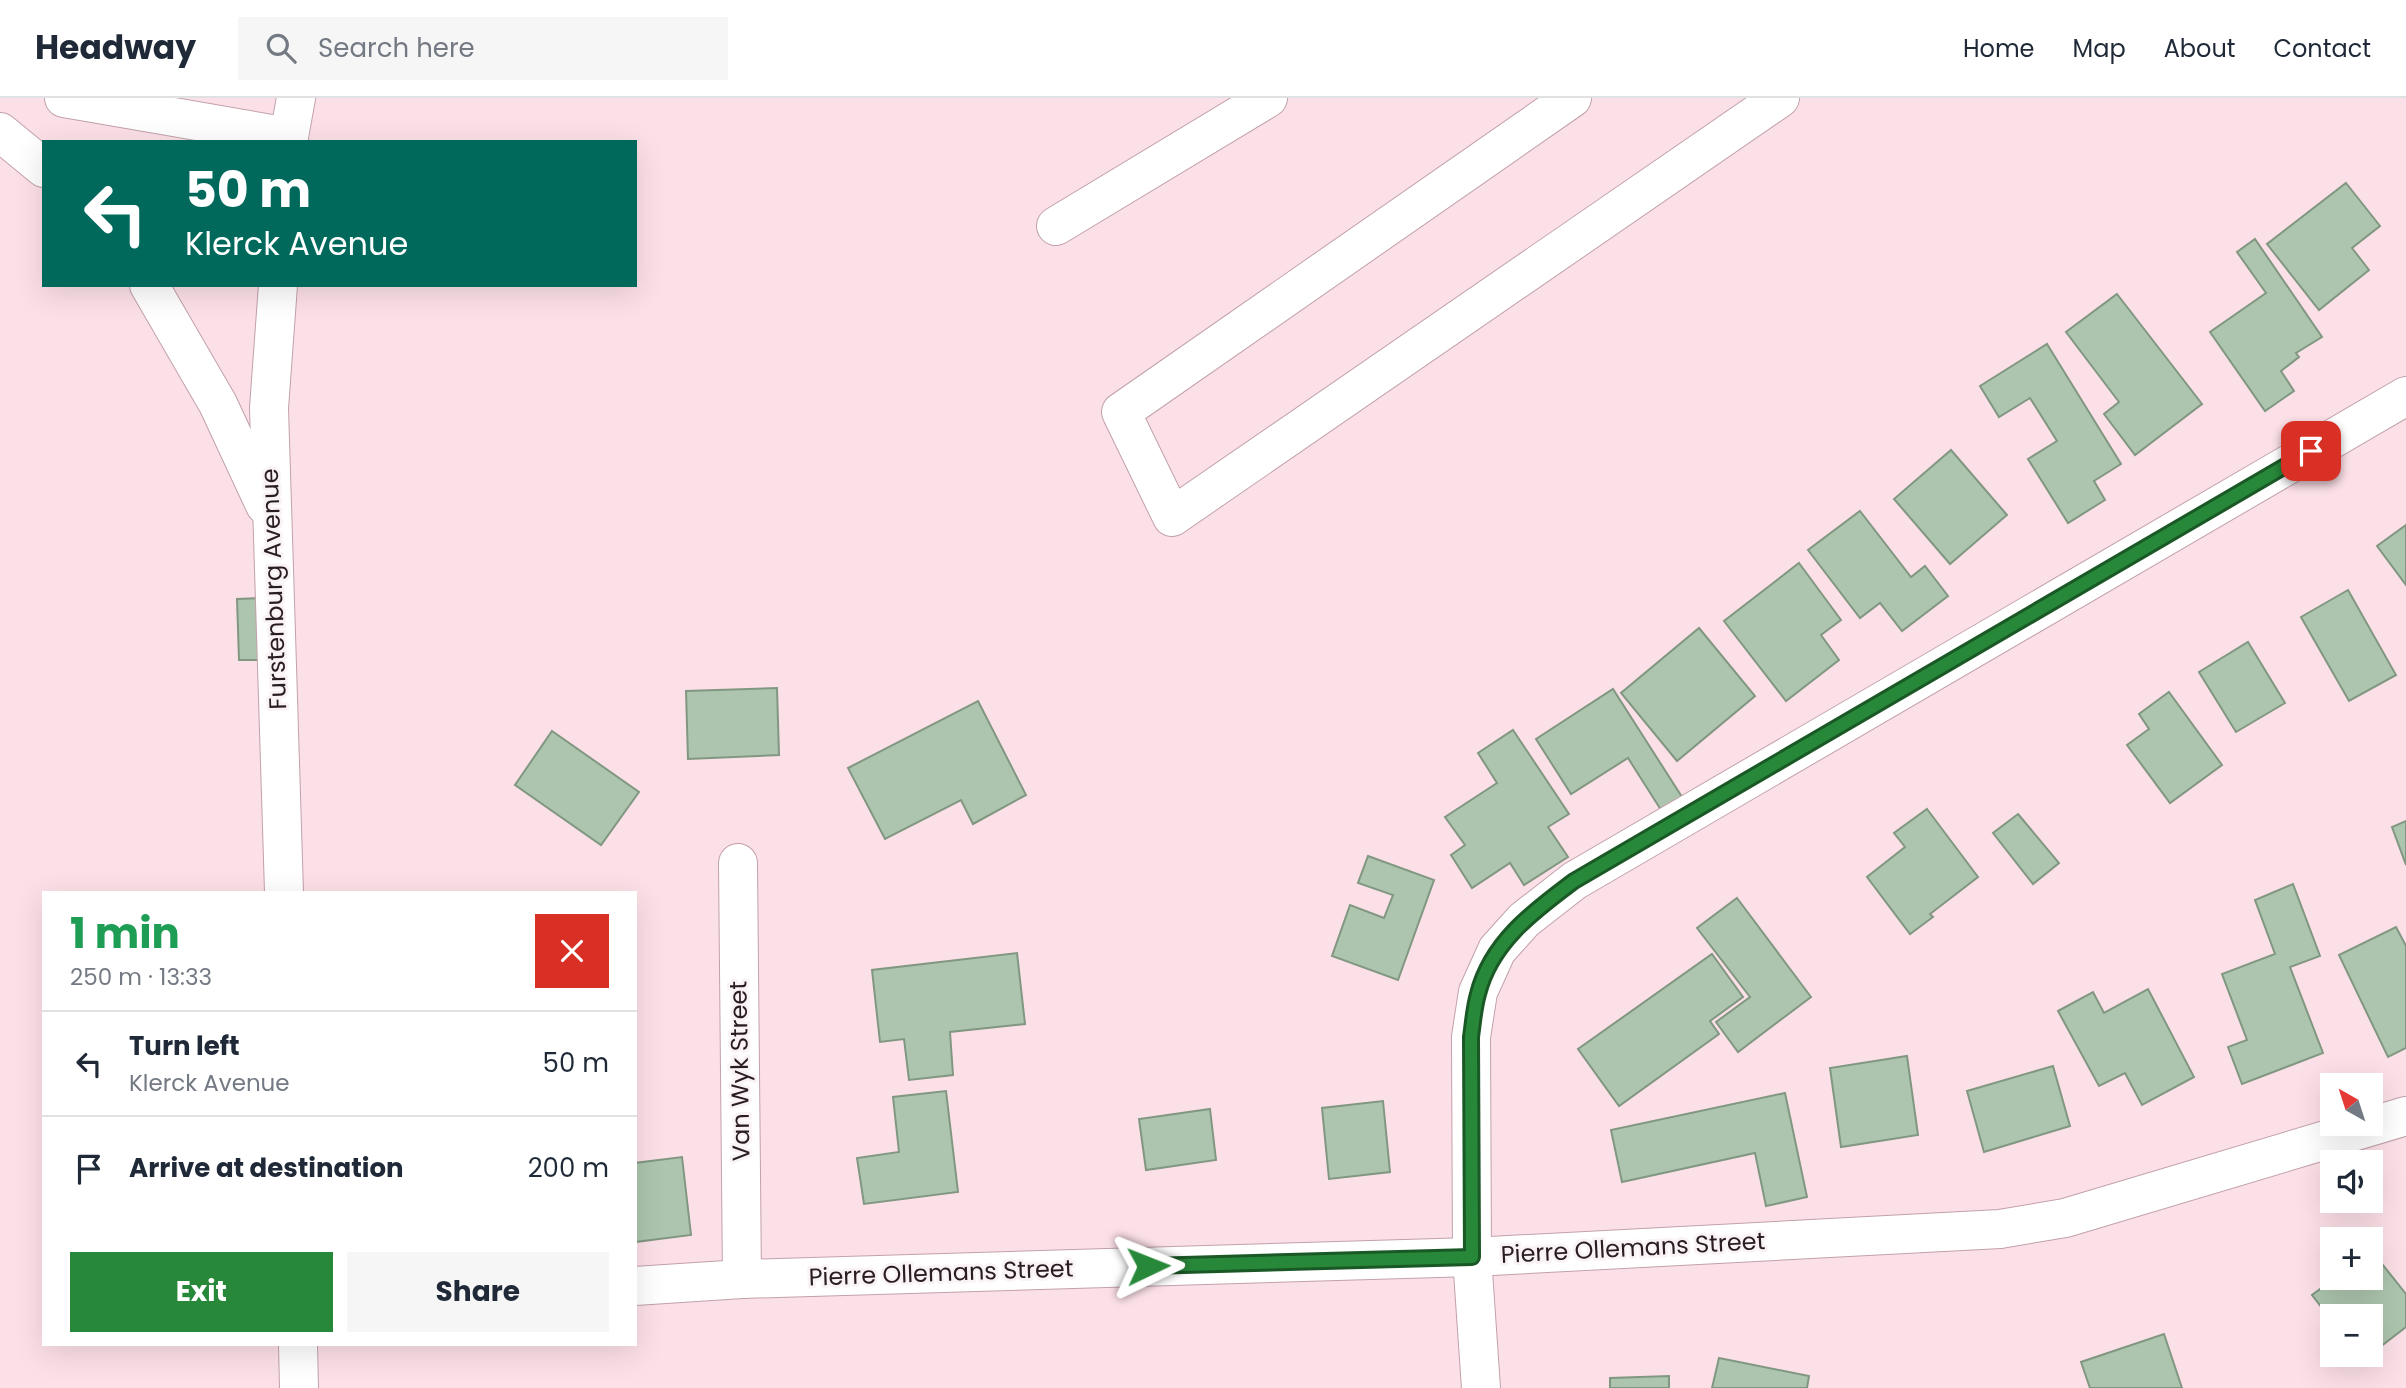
<!DOCTYPE html>
<html lang="en">
<head>
<meta charset="utf-8">
<style>
	body { margin:0; font-family:Poppins,sans-serif; background:#f6f6f7; color:#1f2937; height:100vh; display:flex; flex-direction:column; font-size:26px; white-space:nowrap }
	* { box-sizing:border-box; margin:0 }
	p { font-size:23px; color:#747a83 }
	.icon { flex:none; width:38px; height:38px; fill:none; stroke:currentColor; stroke-width:2; stroke-linecap:round; stroke-linejoin:round }
	.map { position:relative; flex:1; overflow:hidden }
	.panel { position:absolute; left:42px; top:793px; width:595px; height:455px; display:flex; flex-direction:column; background:#fff; border-radius:0px; box-shadow:0 7px 28px #0002 }
	.panel>* { flex:none }
	.guide { position:absolute; left:42px; top:42px; width:595px; height:147px; border-radius:0px; box-shadow:0 7px 28px #0002; background:#00695c; color:#fff; overflow:hidden }
	.needle { width:46px; rotate:321deg }
	.controls { position:absolute; left:2320px; top:975px; display:grid; gap:14px }
	.controls a { display:grid; place-items:center; width:63px; height:63px; border-radius:0px; background:#fff; box-shadow:0 7px 28px #0002; font-size:35px }
	.pin { position:absolute; display:grid; place-items:center; width:60px; height:60px; color:#fff; margin:-30px; border-radius:14px; box-shadow:0 4px 10px #0006 }
	.me { position:absolute; width:77px; margin:-38px; rotate:88deg; stroke-linejoin:round; filter:drop-shadow(0 0 5px #0008) }
	.turn { display:flex; align-items:center; gap:24px; height:147px; padding:0 28px; font-size:32px }
	.turn .icon { width:91px; height:91px; stroke-width:2.5 }
	.turn b { display:block; font-size:49px; line-height:60px }
	.round { display:grid; place-items:center; flex:none; width:74px; height:74px; border-radius:0px; background:#f6f6f7 }
	.headline { display:flex; align-items:center; justify-content:space-between; height:119px; padding:0 28px }
	h1 { font-size:42px; font-weight:700; line-height:52px; color:#1e9e55 }
	.button { display:flex; gap:14px; margin-top:auto; padding:14px 28px }
	.button a { flex:1; height:80px; border-radius:0px; background:#28883a; color:#fff; font-size:28px; font-weight:700; line-height:80px; text-align:center }
	.button a+a { background:#f6f6f7; color:#1f2937 }
	ul { padding:0; list-style:none }
	li { display:flex; align-items:center; gap:21px; height:105px; padding:0 28px; border-top:2px solid #e0e1e3 }
	li div { flex:1 }
	li b { display:block; font-size:26px }
	li em { font-style:normal }
	header { display:flex; align-items:center; gap:42px; box-sizing:border-box; height:98px; padding:0 35px; background:#fff; border-bottom:2px solid #e0e1e3 }
	header strong { font-size:33px }
	nav { display:flex; gap:38px; margin-inline-start:auto; font-size:24px }
	.search { width:490px; height:63px; background:#f6f6f7; display:flex; align-items:center; gap:18px; box-sizing:border-box; padding:0 24px; border-radius:0px; color:#747a83; font-size:26px }
	.map>svg:first-child { display:block }
	.building { fill:#adc5ae; stroke:#819782; stroke-width:2 }
	.lines { fill:none; stroke-linecap:round; stroke-linejoin:round }
	.minor-casing { stroke:#c2a1aa; stroke-width:40 }
	.minor { stroke:#fff; stroke-width:38 }
	.route-casing { stroke:#1a5826; stroke-width:18 }
	.route { stroke:#28883a; stroke-width:12 }
	.labels { text-anchor:middle; stroke-width:6; stroke-linejoin:round; paint-order:stroke }
	.street-label { font-size:24px; fill:#291d20; stroke:#faf3f5 }
</style>
</head>
<body>
<header>
<strong>Headway</strong>
<div class="search"><svg class="icon" aria-label="search" viewBox="0 0 24 24"><circle cx="10" cy="10" r="6"/><path d="M15 15l6 6"/></svg>Search here</div>
<nav><a>Home</a><a>Map</a><a>About</a><a>Contact</a></nav>
</header>
<div class="map">
<svg width="2406" height="1290" viewBox="0 0 2406 1290">
	<rect width="100%" height="100%" fill="#fce0e7"/>
	<g class="building">
		<path d="M2346,85L2380,128L2352,150L2369,172L2319,212L2267,146Z"/>
		<path d="M2255,141L2322,239L2296,255L2299,259L2281,273L2294,293L2265,313L2210,234L2266,195L2237,154Z"/>
		<path d="M2117,196L2202,306L2135,357L2104,316L2119,304L2066,234Z"/>
		<path d="M2047,246L2121,366L2094,383L2105,402L2068,425L2028,361L2057,343L2030,300L1999,319L1980,288Z"/>
		<path d="M1951,352L2007,417L1950,466L1894,401Z"/>
		<path d="M1860,413L1911,479L1925,468L1948,498L1902,533L1880,505L1860,520L1808,452Z"/>
		<path d="M2406,427V487L2377,448Z"/>
		<path d="M1799,465L1841,522L1821,537L1839,562L1786,603L1724,523Z"/>
		<path d="M2348,492L2396,577L2349,603L2301,519Z"/>
		<path d="M263,500L265,562H239L237,501Z"/>
		<path d="M1699,530L1755,598L1677,663L1621,595Z"/>
		<path d="M2248,544L2285,605L2236,634L2199,574Z"/>
		<path d="M777,590L779,657L688,661L686,593Z"/>
		<path d="M1613,591L1682,699L1661,712L1628,660L1571,696L1536,641Z"/>
		<path d="M2169,594L2222,667L2170,705L2127,647L2149,631L2139,616Z"/>
		<path d="M978,603L1026,697L973,726L961,702L885,741L848,670Z"/>
		<path d="M1513,632L1569,716L1548,729L1568,759L1524,787L1510,765L1472,790L1451,757L1465,747L1445,719L1497,685L1478,655Z"/>
		<path d="M552,633L639,694L601,747L515,687Z"/>
		<path d="M1927,711L1978,779L1930,816L1933,819L1910,836L1867,779L1905,749L1894,735Z"/>
		<path d="M2018,716L2059,765L2033,786L1993,735Z"/>
		<path d="M2406,723V767L2392,729Z"/>
		<path d="M1368,758L1434,782L1398,882L1332,858L1350,807L1384,820L1393,797L1358,785Z"/>
		<path d="M2293,786L2320,858L2290,869L2323,955L2242,986L2228,949L2247,942L2222,876L2275,856L2255,802Z"/>
		<path d="M1737,800L1811,899L1738,954L1716,924L1750,899L1697,830Z"/>
		<path d="M2396,829L2406,848V950L2388,959L2339,857Z"/>
		<path d="M1017,855L1025,926L950,934L953,977L909,982L904,941L880,944L872,872Z"/>
		<path d="M1712,856L1743,899L1710,923L1719,936L1619,1008L1578,951Z"/>
		<path d="M2148,891L2194,979L2142,1007L2125,975L2099,988L2058,913L2093,894L2104,915Z"/>
		<path d="M1907,958L1918,1037L1841,1049L1830,970Z"/>
		<path d="M2053,968L2070,1028L1984,1054L1967,993Z"/>
		<path d="M946,993L958,1094L864,1106L857,1060L899,1054L893,999Z"/>
		<path d="M1785,995L1807,1099L1766,1108L1755,1055L1622,1084L1611,1032Z"/>
		<path d="M1383,1003L1390,1074L1329,1081L1322,1010Z"/>
		<path d="M1210,1011L1216,1062L1146,1072L1139,1021Z"/>
		<path d="M682,1059L691,1137L635,1144V1065Z"/>
		<path d="M2371,1152L2406,1196V1229L2371,1256V1218H2333V1224L2312,1197L2335,1180H2371Z"/>
		<path d="M2164,1236L2182,1290H2090L2081,1264Z"/>
		<path d="M1719,1260L1809,1278L1807,1290H1712Z"/>
		<path d="M1669,1278V1290H1610V1280Z"/>
	</g>
	<g class="lines">
		<g class="minor-casing">
			<g id="minor">
				<path d="M64,0L289,39"/>
				<path d="M1572,0L1121,314L1172,419L1780,0"/>
				<path d="M0,34L44,70"/>
				<path d="M288,44L296,0"/>
				<path d="M1056,128L1268,0"/>
				<path d="M149,187L218,306L265,407"/>
				<path d="M278,187L269,310L284,794"/>
				<path d="M738,765L742,1181"/>
				<path d="M635,1188L742,1181L1472,1159L2000,1131L2065,1120L2406,1018"/>
				<path d="M298,1246L299,1290"/>
				<path d="M1481,1290L1472,1159L1471,939L1478,894L1497,852L1524,822L1574,783L2406,298"/>
			</g>
		</g>
		<use href="#minor" class="minor"/>
	</g>
	<g class="lines">
		<g class="route-casing">
			<path id="route" d="M1148,1168L1472,1159L1471,939C1473,925 1474,910 1478,896C1491,844 1534,813 1574,783L2311,353"/>
		</g>
		<use href="#route" class="route"/>
	</g>
	<g class="labels">
		<g class="street-label">
			<text transform="translate(274 491) rotate(-92)" y="8">Furstenburg Avenue</text>
			<text transform="translate(740 973) rotate(-91)" y="8">Van Wyk Street</text>
			<text transform="translate(1633 1150) rotate(-3)" y="8">Pierre Ollemans Street</text>
			<text transform="translate(941 1175) rotate(-2)" y="8">Pierre Ollemans Street</text>
		</g>
	</g>
</svg>
<div class="controls">
<a><svg class="needle" viewBox="-14 -14 28 28"><path d="M0-13l5 13h-10z" fill="#e53935"/><path d="M0 13l5-13h-10z" fill="#747a83"/></svg></a>
<a><svg class="icon" aria-label="sound" viewBox="0 0 24 24"><path d="M4 9h4l5-4v14l-5-4H4zM17 9q2 3 0 6"/></svg></a>
<a>+</a>
<a>−</a>
</div>
<div class="pin" style="left:2311px;top:353px;background:#d93025"><svg class="icon" aria-label="arrive" viewBox="0 0 24 24"><path d="M6 21V4h12l-3 4 3 4H6"/></svg></div>
<svg class="me" style="left:1148px;top:1168px" viewBox="-20 -20 40 40"><path d="M0-17L14 15 0 8-14 15z" fill="#28883a" stroke="#fff" stroke-width="4"/></svg>
<div class="guide">
<div class="turn"><svg class="icon" aria-label="left" viewBox="0 0 24 24"><path d="M17 20v-9H6M10 6l-5 5 5 5"/></svg><div><b>50 m</b>Klerck Avenue</div></div>
</div>
<section class="panel">
<div class="headline"><div><h1>1 min</h1><p>250 m · 13:33</p></div><a class="round" style="background:#d93025;color:#fff"><svg class="icon" aria-label="close" viewBox="0 0 24 24"><path d="M6 6l12 12M18 6L6 18"/></svg></a></div>
<ul>
<li><svg class="icon" aria-label="left" viewBox="0 0 24 24"><path d="M17 20v-9H6M10 6l-5 5 5 5"/></svg><div><b>Turn left</b><p>Klerck Avenue</p></div><em>50 m</em></li>
<li><svg class="icon" aria-label="arrive" viewBox="0 0 24 24"><path d="M6 21V4h12l-3 4 3 4H6"/></svg><div><b>Arrive at destination</b></div><em>200 m</em></li>
</ul>
<div class="button"><a>Exit</a><a>Share</a></div>
</section>
</div>
</body>
</html>
